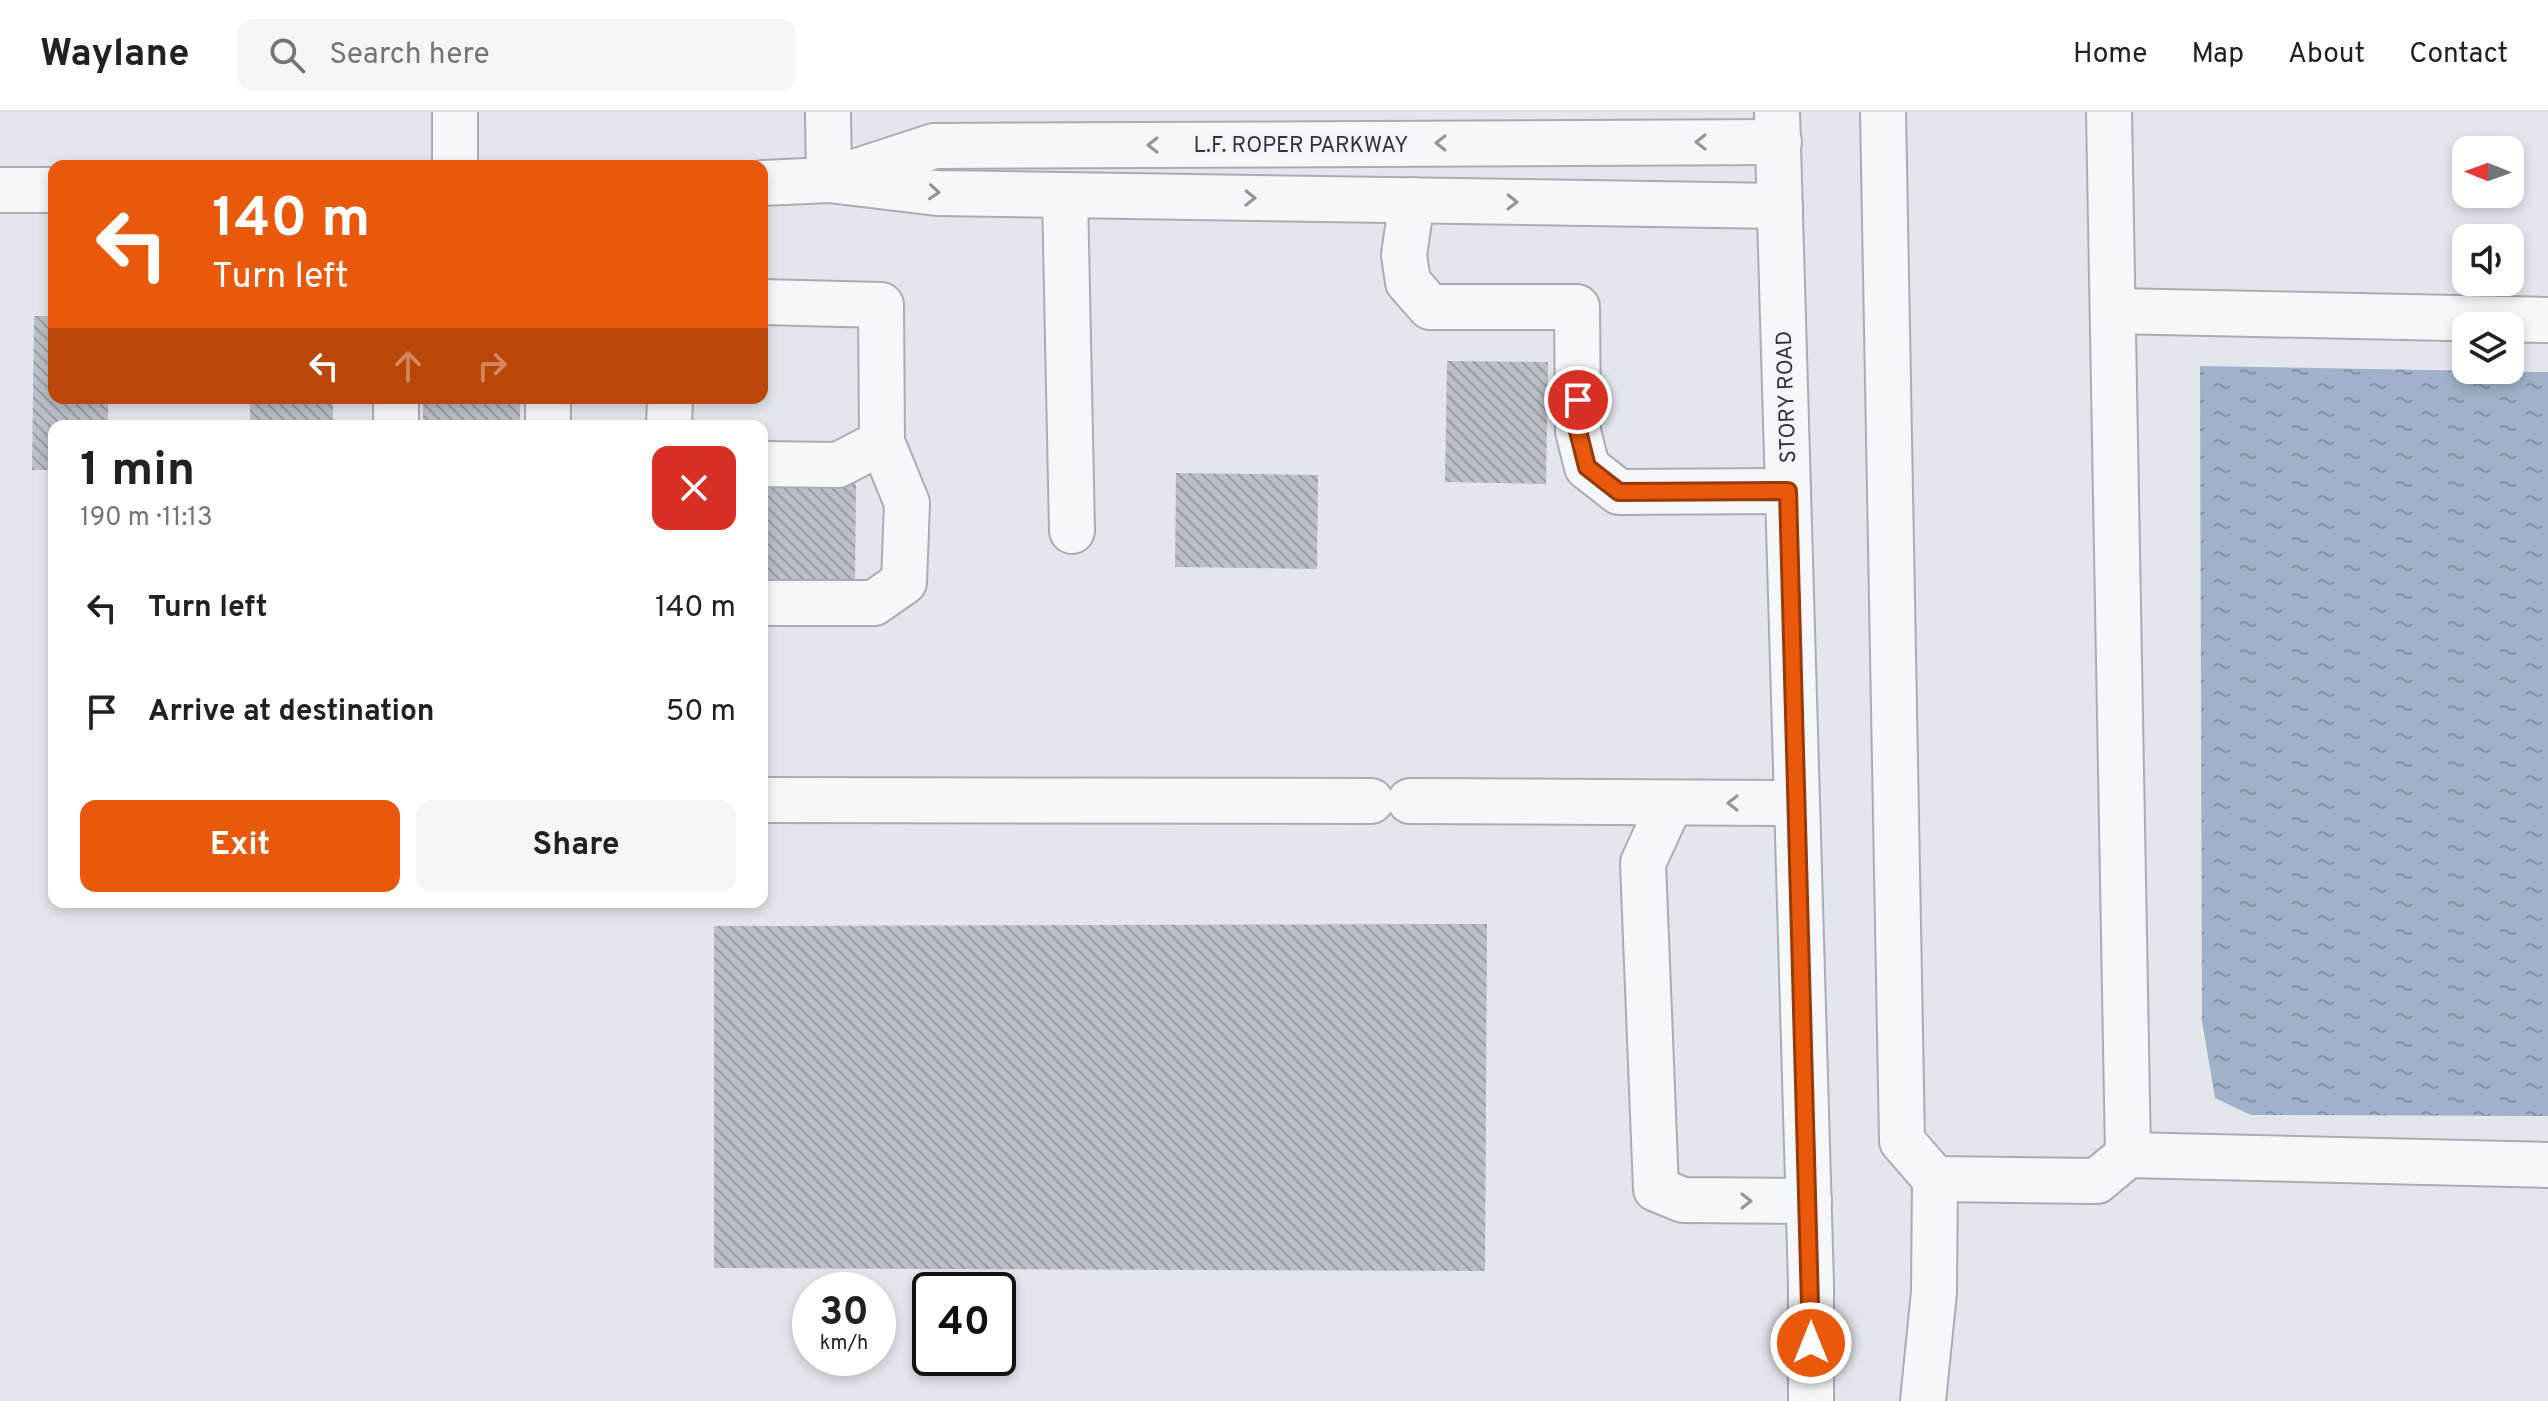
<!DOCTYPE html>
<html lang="en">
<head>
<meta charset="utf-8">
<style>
	body { margin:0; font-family:Overpass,sans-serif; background:#f6f6f6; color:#202124; height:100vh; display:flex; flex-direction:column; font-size:30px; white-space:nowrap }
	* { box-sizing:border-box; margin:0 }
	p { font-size:26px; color:#757577 }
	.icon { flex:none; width:44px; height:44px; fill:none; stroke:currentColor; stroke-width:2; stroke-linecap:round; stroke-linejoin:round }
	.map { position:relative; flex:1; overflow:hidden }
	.panel { position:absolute; left:48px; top:308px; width:720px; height:488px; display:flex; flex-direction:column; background:#fff; border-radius:16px; box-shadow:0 4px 12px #0003 }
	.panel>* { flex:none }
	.banner { position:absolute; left:48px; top:48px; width:720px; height:244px; border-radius:16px; box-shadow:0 4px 12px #0003; background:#ea580c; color:#fff; overflow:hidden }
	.needle { width:52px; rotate:271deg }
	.buttons { position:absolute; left:2452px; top:24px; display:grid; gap:16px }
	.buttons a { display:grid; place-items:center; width:72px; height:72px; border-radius:16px; background:#fff; box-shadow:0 4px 12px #0003; font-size:40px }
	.speed { position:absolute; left:792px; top:1160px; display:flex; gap:16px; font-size:40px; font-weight:700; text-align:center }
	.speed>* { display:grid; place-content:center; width:104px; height:104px; border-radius:50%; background:#fff; box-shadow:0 4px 12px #0003; line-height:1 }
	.speed small { font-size:20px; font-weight:400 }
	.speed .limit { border:4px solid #111; border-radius:12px; background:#fff; color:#111 }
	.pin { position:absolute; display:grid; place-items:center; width:68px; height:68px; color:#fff; margin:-34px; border:4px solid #fff; border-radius:50%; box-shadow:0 2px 8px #0007 }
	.me { position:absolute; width:88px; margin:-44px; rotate:0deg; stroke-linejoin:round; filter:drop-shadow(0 0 6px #0008) }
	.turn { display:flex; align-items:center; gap:28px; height:168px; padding:0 32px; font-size:36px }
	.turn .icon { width:104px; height:104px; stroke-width:2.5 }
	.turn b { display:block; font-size:56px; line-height:68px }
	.lanes { display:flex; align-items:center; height:76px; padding:0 32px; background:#0003; justify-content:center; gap:40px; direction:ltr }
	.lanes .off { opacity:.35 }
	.round { display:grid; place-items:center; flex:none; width:84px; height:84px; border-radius:16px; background:#f6f6f6 }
	.overview { display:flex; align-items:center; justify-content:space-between; height:136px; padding:0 32px }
	h1 { font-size:48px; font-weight:700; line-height:60px }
	.cta { display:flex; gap:16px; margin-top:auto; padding:16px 32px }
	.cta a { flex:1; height:92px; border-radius:16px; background:#ea580c; color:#fff; font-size:32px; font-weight:700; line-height:92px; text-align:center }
	.cta a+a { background:#f6f6f6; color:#202124 }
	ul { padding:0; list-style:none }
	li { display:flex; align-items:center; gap:24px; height:104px; padding:0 32px }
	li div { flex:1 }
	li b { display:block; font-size:30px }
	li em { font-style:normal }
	header { display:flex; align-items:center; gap:48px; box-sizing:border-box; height:112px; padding:0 40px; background:#fff; border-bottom:2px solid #e0e0e0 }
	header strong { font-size:38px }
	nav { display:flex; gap:44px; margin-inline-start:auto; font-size:28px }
	.search { width:560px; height:72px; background:#f6f6f6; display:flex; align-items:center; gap:20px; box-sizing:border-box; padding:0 28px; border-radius:16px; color:#757577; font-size:30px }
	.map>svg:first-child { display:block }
	.water { fill:url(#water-ripples) }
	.building { fill:url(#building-back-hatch) }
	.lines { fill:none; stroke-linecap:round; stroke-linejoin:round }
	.minor-casing { stroke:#a8adb5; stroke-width:48 }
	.minor { stroke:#f6f7f9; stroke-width:44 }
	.oneway { stroke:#91959e }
	.route-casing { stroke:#983908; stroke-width:20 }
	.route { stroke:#ea580c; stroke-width:14 }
	.labels { text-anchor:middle; stroke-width:7; stroke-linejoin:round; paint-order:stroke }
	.street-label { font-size:22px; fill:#2c3342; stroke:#f3f5f8 }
</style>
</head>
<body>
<header>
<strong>Waylane</strong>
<div class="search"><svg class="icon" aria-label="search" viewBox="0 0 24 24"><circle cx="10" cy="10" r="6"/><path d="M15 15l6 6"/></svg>Search here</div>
<nav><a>Home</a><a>Map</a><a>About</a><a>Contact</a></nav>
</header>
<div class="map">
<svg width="2548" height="1289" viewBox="0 0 2548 1289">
	<defs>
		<pattern id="water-ripples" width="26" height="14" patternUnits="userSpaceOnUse" patternTransform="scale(2)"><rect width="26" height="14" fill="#a0b2c9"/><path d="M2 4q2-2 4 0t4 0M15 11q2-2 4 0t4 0" fill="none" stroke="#8391a5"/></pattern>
		<pattern id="building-back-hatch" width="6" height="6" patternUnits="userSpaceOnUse" patternTransform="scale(2)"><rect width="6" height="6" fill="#bbbfc7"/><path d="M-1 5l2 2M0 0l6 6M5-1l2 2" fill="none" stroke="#989ca3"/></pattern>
	</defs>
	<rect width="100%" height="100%" fill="#e3e6eb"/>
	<path class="water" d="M2200,254L2548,260V1004L2251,1003L2215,986L2202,909Z"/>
	<g class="building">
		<path d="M34,204H54V286H108V314H54V358H32Z"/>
		<path d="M1447,249L1548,250L1546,372L1445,370Z"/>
		<rect x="250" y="286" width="83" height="28"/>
		<rect x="423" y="286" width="97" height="28"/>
		<path d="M1176,361L1318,363L1317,457L1175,455Z"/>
		<path d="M762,372H856L855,469L762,468Z"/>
		<path d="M1487,812L1485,1159L714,1156V814Z"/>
	</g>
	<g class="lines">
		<g class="minor-casing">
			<g id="minor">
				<path d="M828,0L829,68"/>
				<path d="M1777,0L1811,1172V1289"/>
				<path d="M1883,0L1902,1029L1935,1067L1934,1180L1923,1289"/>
				<path d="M455,54V0"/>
				<path d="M842,64L934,34L1779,30"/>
				<path d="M762,71L829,68L937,81L1780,94"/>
				<path d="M0,78H54"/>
				<path d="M1065,83L1072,419"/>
				<path d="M1412,88L1404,143L1408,170L1430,195H1577L1578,319L1587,355L1619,380L1788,379"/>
				<path d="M762,190L881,193L882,330L907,391L904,470L874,491H762"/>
				<path d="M2113,199L2548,208"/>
				<path d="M548,286V314"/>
				<path d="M396,314V286"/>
				<path d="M669,314L670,286"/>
				<path d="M762,352L838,353L882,330"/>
				<path d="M762,688L1371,689"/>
				<path d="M1410,689L1797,691"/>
				<path d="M1670,692L1643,751L1656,1077L1683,1088L1809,1089"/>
				<path d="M2128,1043L2548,1053"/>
				<path d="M1935,1067L2097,1069L2128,1043L2109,0"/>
			</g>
		</g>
		<use href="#minor" class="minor"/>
	</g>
	<defs><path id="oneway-chevron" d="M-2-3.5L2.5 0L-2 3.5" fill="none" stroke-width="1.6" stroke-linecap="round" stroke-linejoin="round" transform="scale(2)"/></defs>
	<g class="oneway">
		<use href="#oneway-chevron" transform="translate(1701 30) rotate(180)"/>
		<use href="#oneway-chevron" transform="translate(1441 31) rotate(180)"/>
		<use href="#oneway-chevron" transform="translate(1153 33) rotate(180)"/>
		<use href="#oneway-chevron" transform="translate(934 80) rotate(4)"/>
		<use href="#oneway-chevron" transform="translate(1250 86) rotate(1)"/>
		<use href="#oneway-chevron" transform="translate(1512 90) rotate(1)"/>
		<use href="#oneway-chevron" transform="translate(1733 691) rotate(180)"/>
		<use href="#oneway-chevron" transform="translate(1746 1089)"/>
	</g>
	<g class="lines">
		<g class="route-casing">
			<path id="route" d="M1578,288V319L1587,355L1619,380L1788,379L1811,1231"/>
		</g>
		<use href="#route" class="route"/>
	</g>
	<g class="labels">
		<g class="street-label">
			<text x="1301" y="40">L.F. ROPER PARKWAY</text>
			<text transform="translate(1785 285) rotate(-92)" y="8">STORY ROAD</text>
		</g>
	</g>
</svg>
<div class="buttons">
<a><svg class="needle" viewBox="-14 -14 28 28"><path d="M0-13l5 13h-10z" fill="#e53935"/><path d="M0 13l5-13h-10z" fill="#757577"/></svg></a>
<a><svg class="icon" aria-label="sound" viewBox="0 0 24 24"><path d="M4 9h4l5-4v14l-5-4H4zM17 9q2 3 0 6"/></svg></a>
<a><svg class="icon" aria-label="layers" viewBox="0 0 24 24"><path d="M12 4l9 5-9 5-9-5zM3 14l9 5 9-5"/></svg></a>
</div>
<div class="speed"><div>30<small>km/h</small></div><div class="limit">40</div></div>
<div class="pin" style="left:1578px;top:288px;background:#d93025"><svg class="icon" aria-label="arrive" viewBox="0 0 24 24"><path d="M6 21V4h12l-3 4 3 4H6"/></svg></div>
<svg class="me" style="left:1811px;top:1231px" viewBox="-20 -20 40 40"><circle r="17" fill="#ea580c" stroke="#fff" stroke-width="3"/><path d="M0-11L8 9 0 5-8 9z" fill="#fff"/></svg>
<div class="banner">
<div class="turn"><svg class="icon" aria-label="left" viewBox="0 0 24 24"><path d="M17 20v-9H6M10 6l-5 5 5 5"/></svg><div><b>140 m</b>Turn left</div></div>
<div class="lanes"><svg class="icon" aria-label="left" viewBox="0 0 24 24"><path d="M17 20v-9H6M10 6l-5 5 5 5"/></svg><svg class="icon off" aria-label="ahead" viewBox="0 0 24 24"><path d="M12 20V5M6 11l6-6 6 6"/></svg><svg class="icon off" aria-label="right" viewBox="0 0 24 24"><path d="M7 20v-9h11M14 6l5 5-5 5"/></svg></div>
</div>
<section class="panel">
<div class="overview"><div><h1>1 min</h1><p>190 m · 11:13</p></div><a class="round" style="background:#d93025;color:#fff"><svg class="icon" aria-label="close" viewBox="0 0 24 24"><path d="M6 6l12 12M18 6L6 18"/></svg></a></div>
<ul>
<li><svg class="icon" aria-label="left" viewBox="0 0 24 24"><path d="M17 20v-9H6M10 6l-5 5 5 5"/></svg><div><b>Turn left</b></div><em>140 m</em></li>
<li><svg class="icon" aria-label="arrive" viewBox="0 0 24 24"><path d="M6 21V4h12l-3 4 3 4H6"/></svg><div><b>Arrive at destination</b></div><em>50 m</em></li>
</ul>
<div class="cta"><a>Exit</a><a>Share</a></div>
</section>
</div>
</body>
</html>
